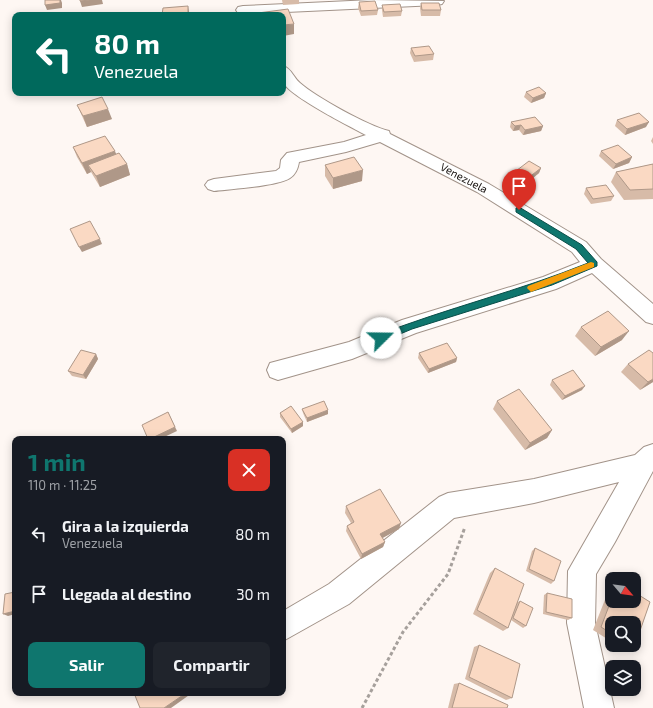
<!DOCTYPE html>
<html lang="es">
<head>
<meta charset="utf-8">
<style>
	body { margin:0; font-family:"Exo 2",sans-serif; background:#20242c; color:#f1f3f6; height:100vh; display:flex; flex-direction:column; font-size:15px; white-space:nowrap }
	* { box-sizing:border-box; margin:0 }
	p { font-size:13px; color:#9ea1a6 }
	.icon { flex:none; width:22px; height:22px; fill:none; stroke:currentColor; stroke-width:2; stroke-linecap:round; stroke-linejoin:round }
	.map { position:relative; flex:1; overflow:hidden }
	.side { position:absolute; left:12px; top:436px; width:274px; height:260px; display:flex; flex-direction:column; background:#171b24; border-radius:8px; box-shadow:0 2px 10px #0003 }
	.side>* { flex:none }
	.top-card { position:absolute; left:12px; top:12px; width:274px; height:84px; border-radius:8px; box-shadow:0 2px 10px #0003; background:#00695c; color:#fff; overflow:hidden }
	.needle { width:26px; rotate:119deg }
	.buttons { position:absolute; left:605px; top:572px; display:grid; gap:8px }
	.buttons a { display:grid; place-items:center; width:36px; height:36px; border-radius:8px; background:#171b24; box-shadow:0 2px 10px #0003; font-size:20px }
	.pin { position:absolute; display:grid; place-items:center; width:34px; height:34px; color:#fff; margin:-41px -17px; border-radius:50% 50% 50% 0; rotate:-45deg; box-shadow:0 0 4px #0007 }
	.pin .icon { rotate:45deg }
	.me { position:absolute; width:44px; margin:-22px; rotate:68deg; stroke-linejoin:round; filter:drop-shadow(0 0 3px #0008) }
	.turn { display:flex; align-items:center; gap:14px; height:84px; padding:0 16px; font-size:18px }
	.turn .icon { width:52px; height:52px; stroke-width:2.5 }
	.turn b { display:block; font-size:28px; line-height:34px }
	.round { display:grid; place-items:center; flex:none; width:42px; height:42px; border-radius:8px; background:#20242c }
	.head { display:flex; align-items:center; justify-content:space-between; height:68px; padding:0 16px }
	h1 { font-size:24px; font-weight:700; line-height:30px; color:#0f766e }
	.primary-button { display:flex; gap:8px; margin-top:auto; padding:8px 16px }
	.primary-button a { flex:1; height:46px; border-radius:8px; background:#0f766e; color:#fff; font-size:16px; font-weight:700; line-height:46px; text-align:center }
	.primary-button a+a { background:#20242c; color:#f1f3f6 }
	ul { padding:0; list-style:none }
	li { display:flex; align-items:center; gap:12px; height:60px; padding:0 16px }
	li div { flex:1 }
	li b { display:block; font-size:15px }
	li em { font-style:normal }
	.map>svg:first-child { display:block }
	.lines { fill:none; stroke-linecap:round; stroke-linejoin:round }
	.street-casing { stroke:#a29389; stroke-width:2 }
	.path { stroke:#a6a09c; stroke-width:3; stroke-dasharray:3.5 2.5; stroke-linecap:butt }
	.street { fill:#fff; fill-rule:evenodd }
	.wall { fill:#d7bba8 }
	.shaded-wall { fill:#af9888 }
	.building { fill:#fad9c3; stroke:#af9888 }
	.route { fill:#0f766e; stroke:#0a4d48 }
	.slow { fill:#f59e0b }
	.labels { text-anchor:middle; stroke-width:3; stroke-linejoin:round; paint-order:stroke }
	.street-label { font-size:11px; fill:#15100d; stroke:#fff }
</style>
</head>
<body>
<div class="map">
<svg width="653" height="708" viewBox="0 0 653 708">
	<rect width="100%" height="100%" fill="#fef7f3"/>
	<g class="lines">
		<g class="street-casing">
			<g id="street">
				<path d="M372,0L444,1L442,4L437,5L243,14L238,13L236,10L238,7L243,6Z"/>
				<path d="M283,66C292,69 293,77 300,83C316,97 368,126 389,131L390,134L489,184L586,242L601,259L653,304V324L646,322L592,273L556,289L416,333L352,359L278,380L270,377L267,370L270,363L349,342L402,320L543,277L580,262L572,252L477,192L380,142L346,152L299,162C298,168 296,174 290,178C279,186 230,189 214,191L208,189L205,185L208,181L214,179L276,171L280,168L281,160L287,153L344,142L366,135C351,127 289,96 283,82C282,78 283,71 283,66Z"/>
				<path d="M653,444V471L615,542L596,574L595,623L614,708H584L567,623L568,571L619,482L534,503L454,518L349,604L283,641V611L329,584L439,497L448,493L534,479L635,455L644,447Z"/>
			</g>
		</g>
		<path class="path" d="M362,708L403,632L448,574L465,527"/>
		<use href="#street" class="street"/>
	</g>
	<g class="wall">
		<path d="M282,0H299V4L283,5Z"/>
		<path d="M359,2L378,10L377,15L361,16L358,8Z"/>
		<path d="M421,3L441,10L440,16H421L420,8Z"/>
		<path d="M382,5L402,11L401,16L383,17L382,10Z"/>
		<path d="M411,48L434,54L433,60L414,62L410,53Z"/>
		<path d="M526,92L546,93L544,98L531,103L524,97Z"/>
		<path d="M77,105L112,119L87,127Z"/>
		<path d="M617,120L646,127L625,135L615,126Z"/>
		<path d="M511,122L543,126L541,131L523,135L519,130L513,131L510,127Z"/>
		<path d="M653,137V144L651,141Z"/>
		<path d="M73,147L116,154L127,164L130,175L100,187L91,172L87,174L77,157Z"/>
		<path d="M601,151L632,157L629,163L613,169L599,156Z"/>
		<path d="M653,164V199L624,200L611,182L616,172Z"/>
		<path d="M325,165L362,181L333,189L325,176Z"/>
		<path d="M541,168L539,173L522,187L510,180L512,174Z"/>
		<path d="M586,188L614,196L611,201L591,204L584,194Z"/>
		<path d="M581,327L622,340L595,356L575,336Z"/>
		<path d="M419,353L457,358L456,362L428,373L418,358Z"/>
		<path d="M96,354L98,359L86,379L72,376L68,371Z"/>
		<path d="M628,364L653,382L640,390L621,372Z"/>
		<path d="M552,380L582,390L562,400L550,385Z"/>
		<path d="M497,401L552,430L547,438L525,450L493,409Z"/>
		<path d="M302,409L328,414L307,422L303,413Z"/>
		<path d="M280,413L303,422V426L292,433L280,417Z"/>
		<path d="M346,506L399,529L382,538L385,542L383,547L361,559L346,531L347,526L351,523L345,513Z"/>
		<path d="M535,548L554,581L551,584L526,571L532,551Z"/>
		<path d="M495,568L518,602L520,601L526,626L523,628L511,620L508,628L503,631L473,614L490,573Z"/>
		<path d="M612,585V601H634V592L650,602L634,648L625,650L616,645H634V623H612V642L593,630L610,587Z"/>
		<path d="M547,593L572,618L568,620L543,614L544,595Z"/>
		<path d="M479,645L512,698L506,700L465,679L474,647Z"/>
		<path d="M459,683L507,708H448L454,684Z"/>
	</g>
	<g class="shaded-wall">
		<path d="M60,0H61L62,3V8L47,10L45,5Z"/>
		<path d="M90,0H102L103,4L82,7L80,1Z"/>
		<path d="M188,6L189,12V15H188Z"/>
		<path d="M294,24V34L283,36V25Z"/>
		<path d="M546,93L544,98L531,103L533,98Z"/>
		<path d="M108,109L112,119L87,127L83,116Z"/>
		<path d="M649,122L646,127L625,135L627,129Z"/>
		<path d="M521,125L519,130L513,131L515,126Z"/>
		<path d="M543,126L541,131L523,135L525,130Z"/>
		<path d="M115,151L119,162L88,165L91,172L87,174L82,163Z"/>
		<path d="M632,157L629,163L613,169L616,164Z"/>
		<path d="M127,164L130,175L100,187L96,176Z"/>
		<path d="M541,168L539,173L522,187L524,181Z"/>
		<path d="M363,170L362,181L333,189V178Z"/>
		<path d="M100,239L102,244L82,252L79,247Z"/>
		<path d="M629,331L622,340L595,356L601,347Z"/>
		<path d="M96,354L98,359L86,379L83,375Z"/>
		<path d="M457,358L456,362L428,373L429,369Z"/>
		<path d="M653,379V382L640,390L648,382Z"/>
		<path d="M585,386L582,390L562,400L565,396Z"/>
		<path d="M328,410V414L307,422V418Z"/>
		<path d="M168,412L177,431L160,439H150Z"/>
		<path d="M303,422V426L292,433L291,429Z"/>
		<path d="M552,430L547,438L525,450L530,443Z"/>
		<path d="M401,523L399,529L379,540L380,534Z"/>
		<path d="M385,542L383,547L361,559L362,554Z"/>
		<path d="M15,611V614L8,616L3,614Z"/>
		<path d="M186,693H192L171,708H164Z"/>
	</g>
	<g class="building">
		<path d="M45,0H60V3L45,5Z"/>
		<path d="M80,0H90L80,1Z"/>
		<path d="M375,1L378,10L361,11L359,2Z"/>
		<path d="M421,3H439L441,10H422Z"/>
		<path d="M400,4L402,11L384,12L382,5Z"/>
		<path d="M188,6V15H162L163,8Z"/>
		<path d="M288,9L294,24L283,25V15H259L258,13Z"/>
		<path d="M429,46L434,54L415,56L411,48Z"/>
		<path d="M539,87L546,93L533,98L526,92Z"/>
		<path d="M102,97L108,109L83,116L77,105Z"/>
		<path d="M639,113L649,122L627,129L617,120Z"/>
		<path d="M535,117L543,126L525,130L521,125L515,126L511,122Z"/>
		<path d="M105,136L115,151L82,163L73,147Z"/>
		<path d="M618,145L632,157L616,164L601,151Z"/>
		<path d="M119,153L127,164L96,176L88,165Z"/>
		<path d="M354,157L363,170L333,178L325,165Z"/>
		<path d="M529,161L541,168L524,181L512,174Z"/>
		<path d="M653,164V189L630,190L616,172Z"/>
		<path d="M606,185L614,196L593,199L586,188Z"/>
		<path d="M90,221L100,239L79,247L70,229Z"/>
		<path d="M608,311L629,331L601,347L581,327Z"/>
		<path d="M447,343L457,358L429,369L419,353Z"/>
		<path d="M81,350L96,354L83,375L68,371Z"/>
		<path d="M649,350L653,353V379L648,382L628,364Z"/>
		<path d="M573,370L585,386L565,396L552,380Z"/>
		<path d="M519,389L552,430L530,443L497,401Z"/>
		<path d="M324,401L328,410L307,418L302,409Z"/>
		<path d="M291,406L303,422L291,429L280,413Z"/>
		<path d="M168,412L175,427L150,439H148L142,425Z"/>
		<path d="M380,489L401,523L380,534L385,542L362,554L347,526L354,522L346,506Z"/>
		<path d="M535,548L561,561L554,581L529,569Z"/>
		<path d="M495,568L524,584L508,628L477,610Z"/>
		<path d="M15,592V611L3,614L5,594Z"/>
		<path d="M634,592L650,602L634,648L630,645H634V623H612V634L601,627L612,598V601H634Z"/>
		<path d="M547,593L572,599V618L546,612Z"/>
		<path d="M520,601L533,608L526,626L513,618Z"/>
		<path d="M479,645L520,664L512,698L469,677Z"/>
		<path d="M459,683L508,705L507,708H452Z"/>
		<path d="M134,693H186L164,708H140Z"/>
	</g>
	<path class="route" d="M519,207L582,245L597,262V266L552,285L412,329L381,342L378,341V335C447,308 519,291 588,263L576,249L516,212V208Z"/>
	<path class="slow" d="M591,262L594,263V267L531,292L527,288L528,286Z"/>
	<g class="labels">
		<g class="street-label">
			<text transform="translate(464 178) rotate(28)" y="4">Venezuela</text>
		</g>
	</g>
</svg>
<div class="buttons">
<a><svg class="needle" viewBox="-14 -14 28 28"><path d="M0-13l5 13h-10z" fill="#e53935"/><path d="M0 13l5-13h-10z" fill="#9ea1a6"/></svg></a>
<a><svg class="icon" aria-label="search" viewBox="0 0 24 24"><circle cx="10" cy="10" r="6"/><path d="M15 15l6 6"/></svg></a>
<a><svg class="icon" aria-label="layers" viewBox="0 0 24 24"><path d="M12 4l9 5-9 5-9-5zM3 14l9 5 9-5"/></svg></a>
</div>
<div class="pin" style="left:519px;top:210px;background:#d93025"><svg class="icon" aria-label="arrive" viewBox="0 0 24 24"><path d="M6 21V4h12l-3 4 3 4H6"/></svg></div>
<svg class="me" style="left:381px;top:338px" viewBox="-20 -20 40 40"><circle r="19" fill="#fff"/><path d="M0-13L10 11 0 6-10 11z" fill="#0f766e"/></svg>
<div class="top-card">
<div class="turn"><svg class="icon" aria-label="left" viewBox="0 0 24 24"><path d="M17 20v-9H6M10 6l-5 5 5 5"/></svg><div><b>80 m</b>Venezuela</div></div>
</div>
<section class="side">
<div class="head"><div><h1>1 min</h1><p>110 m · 11:25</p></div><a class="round" style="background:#d93025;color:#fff"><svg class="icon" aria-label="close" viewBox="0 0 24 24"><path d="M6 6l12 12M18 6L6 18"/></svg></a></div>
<ul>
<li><svg class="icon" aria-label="left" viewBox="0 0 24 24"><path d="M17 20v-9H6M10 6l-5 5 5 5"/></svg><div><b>Gira a la izquierda</b><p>Venezuela</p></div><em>80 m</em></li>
<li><svg class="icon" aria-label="arrive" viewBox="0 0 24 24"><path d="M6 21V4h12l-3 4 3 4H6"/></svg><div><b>Llegada al destino</b></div><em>30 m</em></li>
</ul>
<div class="primary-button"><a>Salir</a><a>Compartir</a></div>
</section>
</div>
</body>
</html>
